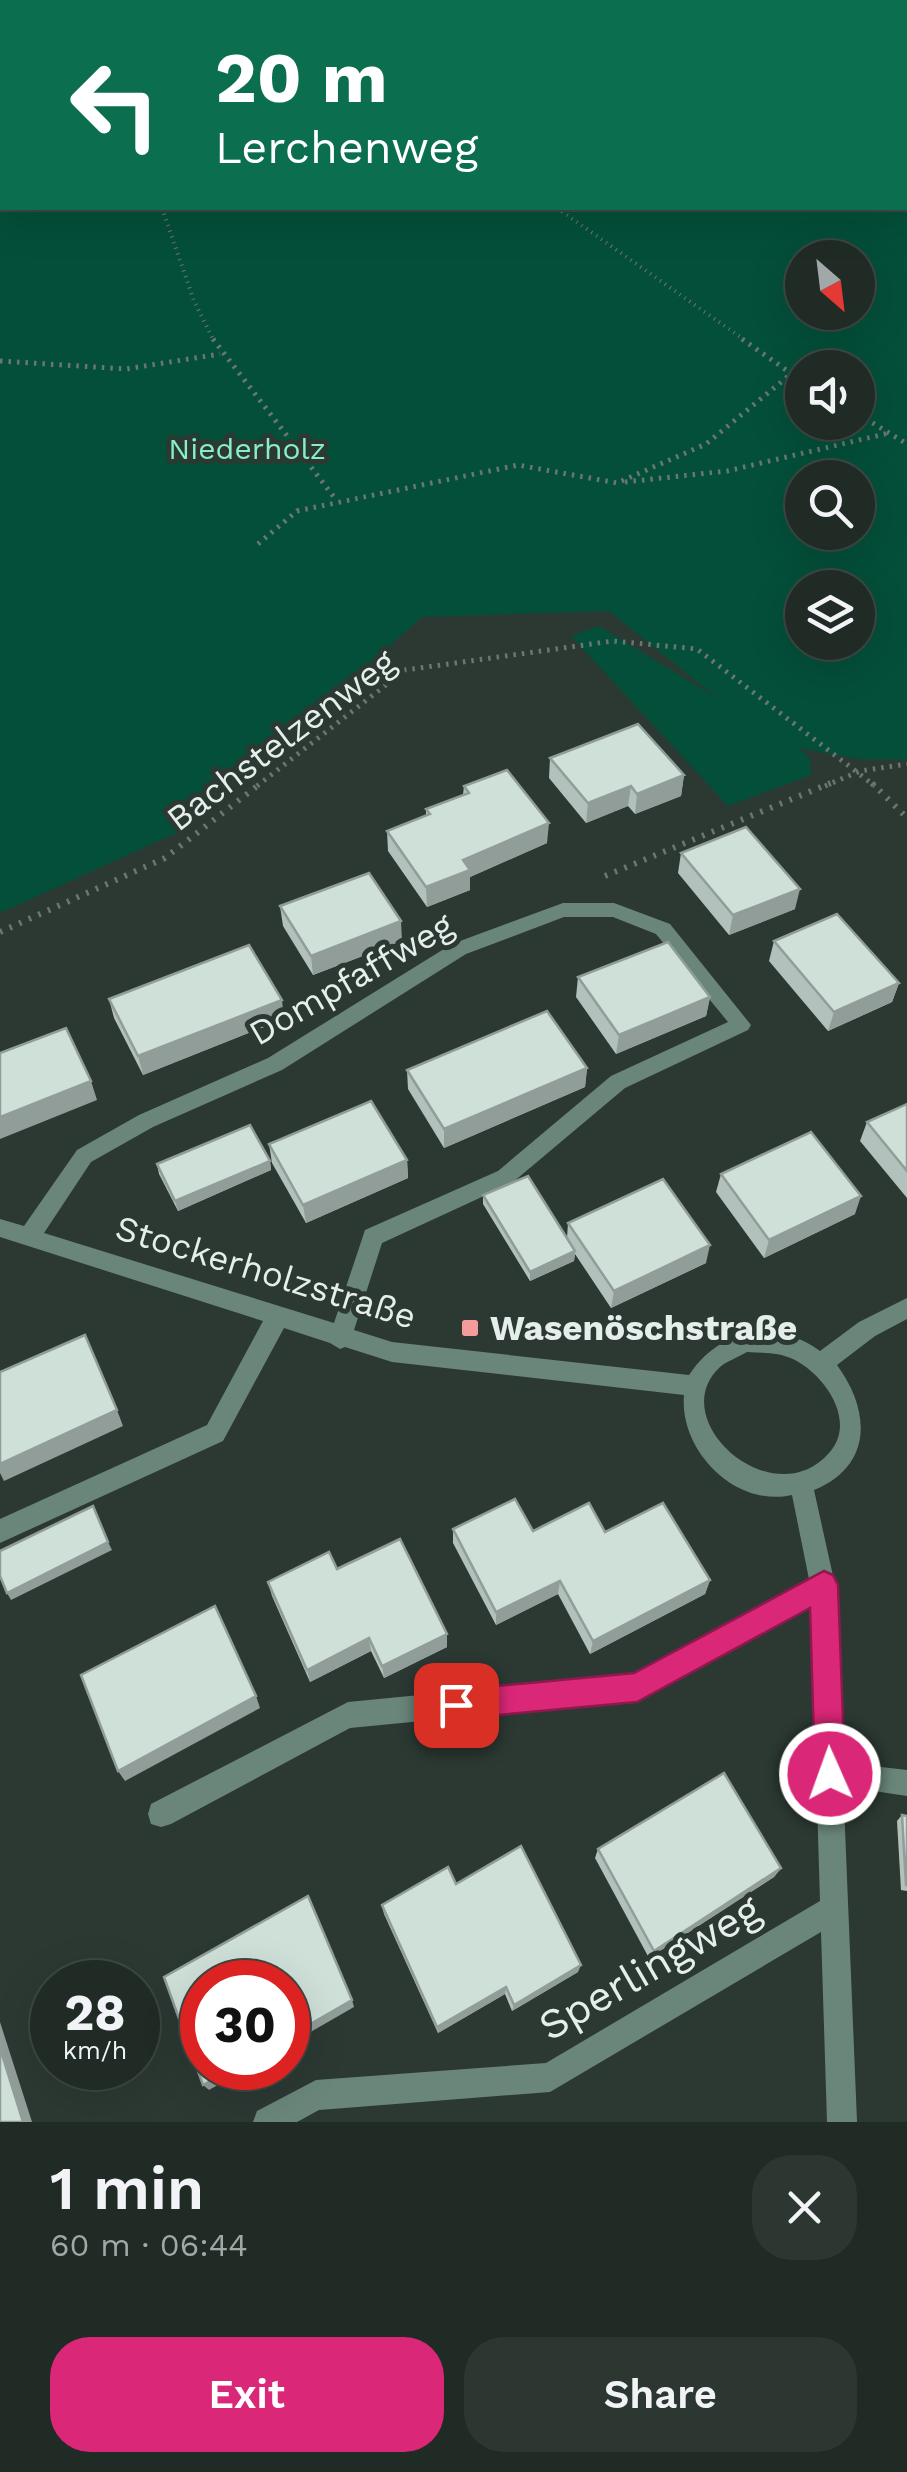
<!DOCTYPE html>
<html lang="en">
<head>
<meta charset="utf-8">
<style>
	body { margin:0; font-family:"Work Sans",sans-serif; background:#2d3732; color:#f1f3f6; height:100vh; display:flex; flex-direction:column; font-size:38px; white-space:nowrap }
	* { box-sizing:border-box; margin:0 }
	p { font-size:32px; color:#a2a7a7 }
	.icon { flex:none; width:55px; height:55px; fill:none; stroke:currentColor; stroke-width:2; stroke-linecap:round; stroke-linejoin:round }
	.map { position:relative; height:2122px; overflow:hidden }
	.details { display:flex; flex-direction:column; background:#212b26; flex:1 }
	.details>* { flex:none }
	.guide { position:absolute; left:0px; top:0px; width:908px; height:210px; box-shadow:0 10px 40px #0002,0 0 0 2px #3e4743; background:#0b6e4f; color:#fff; overflow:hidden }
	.needle { width:65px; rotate:152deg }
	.fabs { position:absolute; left:785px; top:240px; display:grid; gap:20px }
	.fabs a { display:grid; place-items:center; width:90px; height:90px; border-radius:50%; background:#212b26; box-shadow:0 10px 40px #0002,0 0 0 2px #3e4743; font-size:50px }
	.speed { position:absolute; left:30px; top:1960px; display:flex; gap:20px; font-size:50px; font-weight:700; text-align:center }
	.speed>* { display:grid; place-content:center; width:130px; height:130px; border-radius:50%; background:#212b26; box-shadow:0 10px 40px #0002,0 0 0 2px #3e4743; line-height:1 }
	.speed small { font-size:25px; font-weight:400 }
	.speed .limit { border:15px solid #d22; background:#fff; color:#111 }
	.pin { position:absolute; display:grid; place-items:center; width:85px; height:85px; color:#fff; margin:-42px; border-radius:20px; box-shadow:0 5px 15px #0006 }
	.me { position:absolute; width:110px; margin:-55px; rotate:358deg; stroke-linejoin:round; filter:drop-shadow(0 0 8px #0008) }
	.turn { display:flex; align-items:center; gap:35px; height:210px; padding:0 50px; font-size:45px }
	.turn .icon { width:130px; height:130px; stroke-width:2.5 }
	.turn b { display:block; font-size:70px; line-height:85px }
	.round { display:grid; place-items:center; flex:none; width:105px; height:105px; border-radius:40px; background:#2d3732 }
	.summary { display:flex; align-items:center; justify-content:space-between; height:170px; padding:0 50px }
	h1 { font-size:60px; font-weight:600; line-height:75px }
	.primary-button { display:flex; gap:20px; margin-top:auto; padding:20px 50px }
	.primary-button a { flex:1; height:115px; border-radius:40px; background:#db2777; color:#fff; font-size:40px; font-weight:600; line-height:115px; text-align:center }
	.primary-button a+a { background:#2d3732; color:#f1f3f6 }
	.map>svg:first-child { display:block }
	.green { fill:#044f3a; fill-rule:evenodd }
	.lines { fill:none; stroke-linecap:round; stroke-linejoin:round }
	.path-far2 { stroke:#6b7672; stroke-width:4; stroke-dasharray:1 5; stroke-linecap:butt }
	.path-far1 { stroke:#6b7672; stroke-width:5; stroke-dasharray:2.5 6; stroke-linecap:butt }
	.path { stroke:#6b7672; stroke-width:6; stroke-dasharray:2.5 8; stroke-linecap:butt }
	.lane { fill:#6a867a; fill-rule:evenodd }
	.street { fill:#6a867a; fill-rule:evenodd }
	.secondary { fill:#86b4a1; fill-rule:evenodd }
	.wall { fill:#b2c1bb }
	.shaded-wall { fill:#919d98 }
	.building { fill:#cfe0d9; stroke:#919d98; stroke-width:2.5 }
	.route { fill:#db2777; stroke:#8e194d; stroke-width:2.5 }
	.poi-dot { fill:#f59b9e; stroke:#2c3933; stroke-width:4 }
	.labels { text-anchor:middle; stroke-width:10; stroke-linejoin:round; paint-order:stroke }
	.far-park-label { font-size:30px; fill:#87eec8; stroke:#2c3933 }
	.street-label { font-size:35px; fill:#e6eeeb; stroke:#2c3933 }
	.poi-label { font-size:35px; font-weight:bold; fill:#e6eeeb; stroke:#2c3933; text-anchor:start }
	.near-street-label { font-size:42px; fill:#e6eeeb; stroke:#2c3933 }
</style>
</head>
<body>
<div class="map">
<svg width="907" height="2122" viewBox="0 0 907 2122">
	<rect width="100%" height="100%" fill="#2c3933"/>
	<path class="green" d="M0,0L559,2H2V208H905L907,68V760L857,759L798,748L810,758L811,775L728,806L571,636L599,626L717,698L609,611L422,617L183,830L0,913ZM802,258H858V312H802ZM802,368H858V422H802ZM802,478H858V532H802ZM802,588H858V642H802Z"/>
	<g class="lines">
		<g class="path-far2">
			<path d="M614,0L626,2"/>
			<path d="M755,0L768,2"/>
			<path d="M385,2L390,0"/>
			<path d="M162,208L194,301L214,341"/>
			<path d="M557,208L746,341"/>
		</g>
		<g class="path-far1">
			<path d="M213,339L337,501"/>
			<path d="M742,339L802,381"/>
			<path d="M0,361L126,369L220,354"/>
			<path d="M858,414L907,444"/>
			<path d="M625,482L727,471L889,433"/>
			<path d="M258,544L297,511L518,465L617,483L706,444L791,374"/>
			<path d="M257,786L405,670L613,641L697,649L875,786"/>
			<path d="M825,786L860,771L907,764"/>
		</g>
		<g class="path">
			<path d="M872,783L907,818"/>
			<path d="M605,876L831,783"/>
			<path d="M0,932L165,858L261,783"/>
		</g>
		<g class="lane">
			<path d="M905,13H907L905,20Z"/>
			<path d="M830,1761L907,1770V1796L821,1783L817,1774L821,1765Z"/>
		</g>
		<path class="street" d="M563,903H614L670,924L751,1025L748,1030L625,1088L512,1183L382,1243L354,1330L392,1342L689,1375C720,1329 773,1317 820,1351L859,1322L907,1298V1319L875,1336L837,1365C870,1410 874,1465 814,1490L835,1585L857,2122H827L821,1932L550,2092L319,2110L297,2122H253L257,2111L316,2080L546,2063L820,1901L811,1605L637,1700L350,1728L171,1824L161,1827L151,1824L148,1814L151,1804L348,1702L634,1674L809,1579L792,1495C735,1508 679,1450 684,1395L392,1362L345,1347L340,1349L330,1343L284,1328L223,1441L0,1543V1519L207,1425L263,1321L0,1237V1219L24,1226L77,1150L139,1115L268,1058L452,944ZM564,917H613L656,934L728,1022L611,1076L498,1171L365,1230L334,1323L44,1233L91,1162L153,1127L282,1070L466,954ZM747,1352C763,1353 778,1352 793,1359C824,1374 858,1421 829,1453C773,1517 663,1420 720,1367C727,1361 739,1357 747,1352Z"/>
		<g class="secondary">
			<path d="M673,0H695L696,2H676Z"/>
			<rect x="905" y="41" width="2" height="6"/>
		</g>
	</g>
	<g class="wall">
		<path d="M550,758L684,775L681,796L635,814L628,806L586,823L549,778Z"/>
		<path d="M464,786L547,843L470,877V890L427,907L388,851L387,831L426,816V809L463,795Z"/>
		<path d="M681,853L795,909L729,935L678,873Z"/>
		<path d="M280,906L402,941L313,975L283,926Z"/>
		<path d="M774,941L899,983L892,1002L828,1031L769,961Z"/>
		<path d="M578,977L710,997L706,1016L616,1054L576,997Z"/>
		<path d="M109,999L284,1019L143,1075L114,1018Z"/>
		<path d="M587,1068L585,1087L444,1148L408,1089L407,1070Z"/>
		<path d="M907,1104V1198L860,1141L867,1122Z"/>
		<path d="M269,1144L407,1160L408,1178L306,1223L272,1163Z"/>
		<path d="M270,1161L271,1170L178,1211L159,1174L157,1164Z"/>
		<path d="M721,1174L855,1214L764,1258L716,1192Z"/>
		<path d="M483,1195L567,1238L568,1223L706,1263L611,1308L575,1254L574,1261L530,1281L483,1204Z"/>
		<path d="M453,1529L605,1532L710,1580L705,1594L590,1654L558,1594L496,1625L453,1543Z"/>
		<path d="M337,1569L447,1634V1647L384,1678L371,1651L310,1682L272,1596L268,1582Z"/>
		<path d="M902,1815L907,1816V1891L901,1890L897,1821Z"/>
		<path d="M598,1849L781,1868L774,1877L649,1958L595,1858Z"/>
		<path d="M456,1884L578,1972L512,2011L505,1994L438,2033L384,1914L382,1905Z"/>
	</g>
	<g class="shaded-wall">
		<path d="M684,775L681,796L635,814L637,794Z"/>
		<path d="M631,786L628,806L586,823L588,803Z"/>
		<path d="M549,823L547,843L470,877V890L427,907L426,887L463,860Z"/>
		<path d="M800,889L795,909L729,935L733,915Z"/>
		<path d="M401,921L402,941L313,975L311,956Z"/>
		<path d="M899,983L892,1002L828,1031L834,1012Z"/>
		<path d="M710,997L706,1016L616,1054L619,1035Z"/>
		<path d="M282,1000L284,1019L143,1075L138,1056Z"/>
		<path d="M587,1068L585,1087L444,1148V1129Z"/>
		<path d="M91,1081L97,1100L0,1139V1117Z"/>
		<path d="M407,1160L408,1178L306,1223L303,1205Z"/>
		<path d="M270,1161L271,1170L178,1211L175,1201Z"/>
		<path d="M861,1196L855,1214L764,1258L769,1240Z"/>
		<path d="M710,1245L706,1263L611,1308L614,1291Z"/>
		<path d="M575,1251L574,1261L530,1281V1272Z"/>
		<path d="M117,1410L123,1426L4,1481L0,1473V1464Z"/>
		<path d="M108,1542L112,1550L11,1600L7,1593Z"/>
		<path d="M710,1580L705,1594L590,1654L593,1641Z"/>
		<path d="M560,1581L558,1594L496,1625V1612Z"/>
		<path d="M447,1634V1647L384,1678L382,1666Z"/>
		<path d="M369,1638L371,1651L310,1682L307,1670Z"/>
		<path d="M256,1696L260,1708L125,1781L118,1771Z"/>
		<path d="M781,1868L774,1877L649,1958L654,1951Z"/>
		<path d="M581,1965L578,1972L512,2011L514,2005Z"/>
		<path d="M506,1987L505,1994L438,2033L437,2027Z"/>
		<path d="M352,2000L354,2007L288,2045V2037Z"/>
		<path d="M0,2022L32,2122H23L0,2048Z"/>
		<path d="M235,2068H248L209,2090L203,2085Z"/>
	</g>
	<g class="building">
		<path d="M638,724L684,775L637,794L631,786L588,803L550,758Z"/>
		<path d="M507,770L549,823L463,860L470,870L426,887L387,831L430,814L426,809L469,793L464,786Z"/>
		<path d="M746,827L800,889L733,915L681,853Z"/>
		<path d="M369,873L401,921L311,956L280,906Z"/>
		<path d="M837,914L899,983L834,1012L774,941Z"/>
		<path d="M668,942L710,997L619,1035L578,977Z"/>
		<path d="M249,945L282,1000L138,1056L109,999Z"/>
		<path d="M547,1011L587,1068L444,1129L407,1070Z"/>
		<path d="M66,1028L91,1081L0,1117V1053Z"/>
		<path d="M371,1101L407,1160L303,1205L269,1144Z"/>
		<path d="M907,1104V1171L867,1122Z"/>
		<path d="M250,1125L270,1161L175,1201L157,1164Z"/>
		<path d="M811,1132L861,1196L769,1240L721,1174Z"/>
		<path d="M528,1176L575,1251L530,1272L483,1195Z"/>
		<path d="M663,1179L710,1245L614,1291L568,1223Z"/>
		<path d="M85,1335L117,1410L0,1464V1372Z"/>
		<path d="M515,1499L533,1531L589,1503L605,1532L663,1503L710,1580L593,1641L560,1581L496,1612L453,1529Z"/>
		<path d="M93,1506L108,1542L7,1593L0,1576V1551Z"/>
		<path d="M400,1539L447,1634L382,1666L369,1638L307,1670L268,1582L329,1552L337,1569Z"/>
		<path d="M215,1606L256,1696L118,1771L81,1675Z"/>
		<path d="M724,1773L781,1868L654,1951L598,1849Z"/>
		<path d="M902,1815L907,1816V1885H906Z"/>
		<path d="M521,1846L581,1965L514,2005L506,1987L437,2027L382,1905L448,1867L456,1884Z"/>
		<path d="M308,1896L352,2000L288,2037V1982H202V2068H235L203,2085L164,1977Z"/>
		<path d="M0,2048L23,2122H0Z"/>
	</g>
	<path class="route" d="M824,1571L833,1575L838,1585L845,1774L840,1785L830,1789L819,1785L815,1774L810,1608L637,1702L456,1719L446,1715L442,1705L446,1694L456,1690L634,1673Z"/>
	<rect class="poi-dot" x="460" y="1318" width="20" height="20" rx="5"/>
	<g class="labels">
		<g class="far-park-label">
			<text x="247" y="459">Niederholz</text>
		</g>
		<g class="street-label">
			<text transform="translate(281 740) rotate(-37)" y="12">Bachstelzenweg</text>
			<text transform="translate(351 979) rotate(-30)" y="12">Dompfaffweg</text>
			<text transform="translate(266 1272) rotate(17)" y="12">Stockerholzstraße</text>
		</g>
		<g class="poi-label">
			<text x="490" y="1340">Wasenöschstraße</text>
		</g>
		<g class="near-street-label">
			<text transform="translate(649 1967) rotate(-30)" y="15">Sperlingweg</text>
		</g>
	</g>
</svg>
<div class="fabs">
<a><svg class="needle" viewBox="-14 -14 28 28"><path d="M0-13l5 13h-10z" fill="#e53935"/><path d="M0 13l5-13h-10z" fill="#a2a7a7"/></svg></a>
<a><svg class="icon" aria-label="sound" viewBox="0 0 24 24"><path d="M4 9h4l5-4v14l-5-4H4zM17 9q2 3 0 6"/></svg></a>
<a><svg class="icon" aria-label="search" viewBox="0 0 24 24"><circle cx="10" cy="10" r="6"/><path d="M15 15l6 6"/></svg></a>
<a><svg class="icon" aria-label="layers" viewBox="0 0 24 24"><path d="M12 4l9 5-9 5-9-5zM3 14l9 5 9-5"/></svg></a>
</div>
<div class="speed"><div>28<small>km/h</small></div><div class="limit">30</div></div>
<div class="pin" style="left:456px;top:1705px;background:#d93025"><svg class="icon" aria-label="arrive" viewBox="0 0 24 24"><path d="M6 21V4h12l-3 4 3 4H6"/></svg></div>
<svg class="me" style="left:830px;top:1774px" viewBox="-20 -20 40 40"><circle r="17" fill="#db2777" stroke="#fff" stroke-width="3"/><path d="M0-11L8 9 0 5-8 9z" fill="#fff"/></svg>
<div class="guide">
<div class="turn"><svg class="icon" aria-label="left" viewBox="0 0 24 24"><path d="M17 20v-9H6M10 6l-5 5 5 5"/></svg><div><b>20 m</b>Lerchenweg</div></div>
</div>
</div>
<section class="details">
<div class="summary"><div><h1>1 min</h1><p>60 m · 06:44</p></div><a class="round"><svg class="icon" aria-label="close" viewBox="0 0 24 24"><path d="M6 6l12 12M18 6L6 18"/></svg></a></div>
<div class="primary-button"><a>Exit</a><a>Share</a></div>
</section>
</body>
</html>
